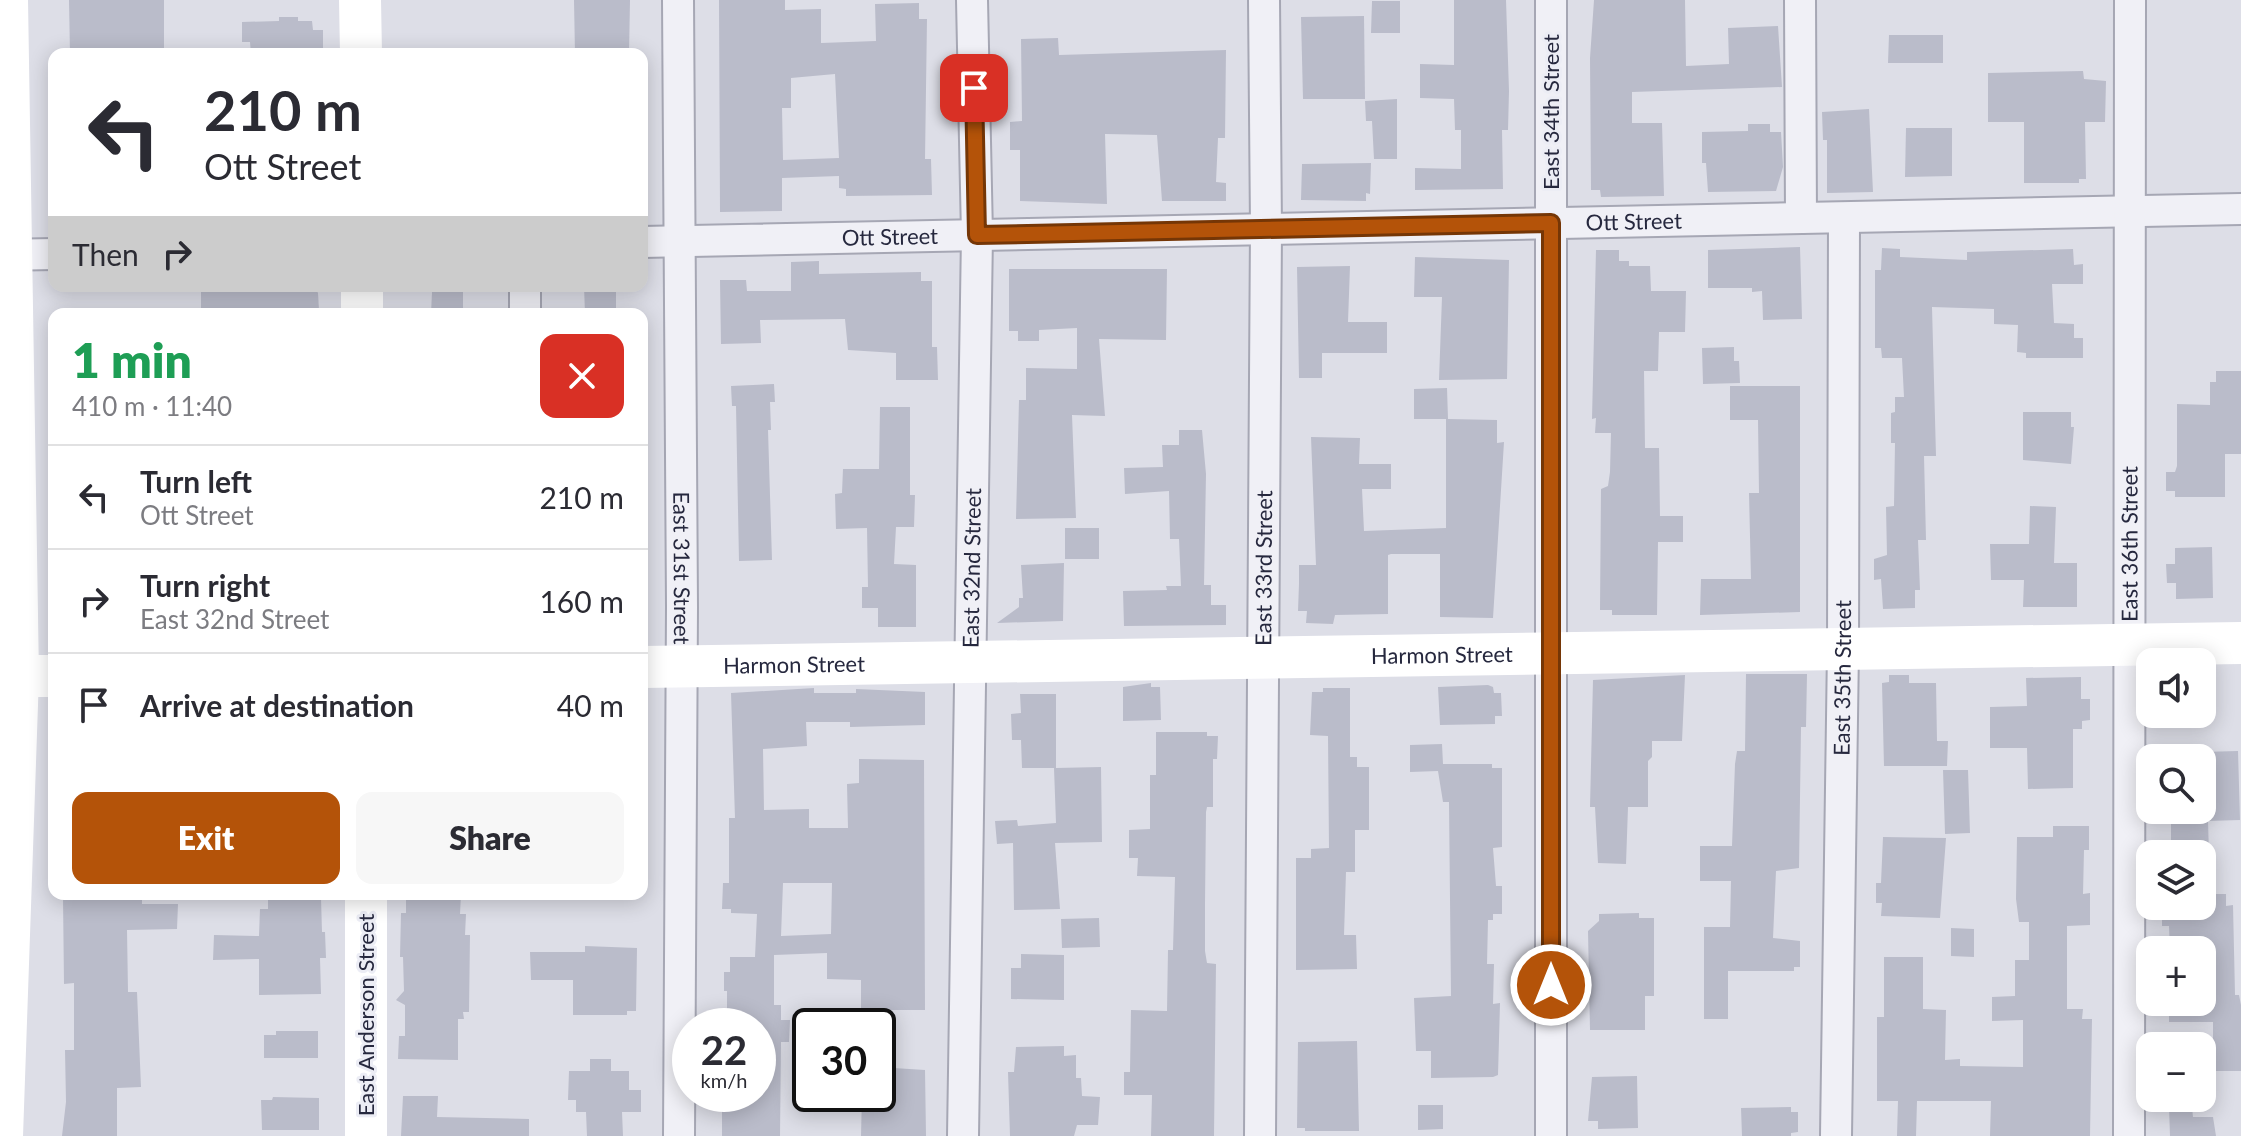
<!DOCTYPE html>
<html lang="en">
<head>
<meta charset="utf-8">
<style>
	body { margin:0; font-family:Lato,sans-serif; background:#f7f7f7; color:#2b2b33; height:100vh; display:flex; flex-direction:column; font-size:30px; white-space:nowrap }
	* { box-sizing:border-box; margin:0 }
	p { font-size:26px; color:#7c7c81 }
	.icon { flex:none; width:44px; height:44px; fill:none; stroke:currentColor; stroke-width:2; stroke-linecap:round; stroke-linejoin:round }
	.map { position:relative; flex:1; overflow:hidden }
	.panel { position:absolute; left:48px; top:308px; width:600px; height:592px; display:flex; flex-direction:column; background:#fff; border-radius:16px; box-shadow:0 4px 20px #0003 }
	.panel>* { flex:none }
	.banner { position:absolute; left:48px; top:48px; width:600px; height:244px; border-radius:16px; box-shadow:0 4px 20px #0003; background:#fff; color:#2b2b33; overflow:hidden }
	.tools { position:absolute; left:2136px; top:648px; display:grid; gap:16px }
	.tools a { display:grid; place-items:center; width:80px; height:80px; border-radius:16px; background:#fff; box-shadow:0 4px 20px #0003; font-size:40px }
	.speed { position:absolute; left:672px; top:1008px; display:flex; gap:16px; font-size:40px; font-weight:700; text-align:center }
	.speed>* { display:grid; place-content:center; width:104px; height:104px; border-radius:50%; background:#fff; box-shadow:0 4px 20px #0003; line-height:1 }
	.speed small { font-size:20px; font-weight:400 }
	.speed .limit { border:4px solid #111; border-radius:12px; background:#fff; color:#111 }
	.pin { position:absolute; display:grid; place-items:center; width:68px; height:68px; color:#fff; margin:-34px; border-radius:16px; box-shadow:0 4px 12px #0006 }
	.me { position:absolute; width:88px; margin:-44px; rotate:0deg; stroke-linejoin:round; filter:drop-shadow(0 0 6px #0008) }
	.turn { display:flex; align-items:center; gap:28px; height:168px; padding:0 24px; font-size:36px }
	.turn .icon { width:104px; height:104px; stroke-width:2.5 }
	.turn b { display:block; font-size:56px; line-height:68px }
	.then { display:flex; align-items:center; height:76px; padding:0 24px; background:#0003; gap:16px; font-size:30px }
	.round { display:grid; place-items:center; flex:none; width:84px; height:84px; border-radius:16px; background:#f7f7f7 }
	.summary { display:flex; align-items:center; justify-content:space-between; height:136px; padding:0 24px }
	h1 { font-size:48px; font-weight:800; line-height:60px; color:#1e9e55 }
	.primary-button { display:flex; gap:16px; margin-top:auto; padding:16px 24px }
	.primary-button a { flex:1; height:92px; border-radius:16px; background:#b45309; color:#fff; font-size:32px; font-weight:800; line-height:92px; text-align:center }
	.primary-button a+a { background:#f7f7f7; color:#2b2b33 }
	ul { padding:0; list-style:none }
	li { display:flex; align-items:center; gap:24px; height:104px; padding:0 24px; border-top:2px solid #e1e1e2 }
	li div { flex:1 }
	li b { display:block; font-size:30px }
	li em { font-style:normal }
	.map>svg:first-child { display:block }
	.building { fill:#babcca; fill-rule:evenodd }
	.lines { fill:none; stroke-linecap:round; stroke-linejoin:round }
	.minor-casing { stroke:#a6a7b4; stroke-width:34 }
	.minor { stroke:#f0f0f6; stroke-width:30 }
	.secondary { stroke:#fff; stroke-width:42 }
	.route-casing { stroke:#753606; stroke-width:20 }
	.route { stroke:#b45309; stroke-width:14 }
	.labels { text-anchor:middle; stroke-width:6; stroke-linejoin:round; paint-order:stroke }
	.street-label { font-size:22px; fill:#26283e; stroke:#ecedf5 }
</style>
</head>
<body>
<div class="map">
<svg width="2241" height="1136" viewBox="0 0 2241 1136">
	<rect width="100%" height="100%" fill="#dddee7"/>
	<g class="building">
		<path d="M69,0H164V54H70Z"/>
		<path d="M574,0H630L629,54H575Z"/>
		<path d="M719,0H785V10L821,9V43L876,41L875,4L919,3V19H927L925,159H931L932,195L846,196V189L839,188V176L782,178V211L720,212ZM835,74L839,158L783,160L782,108H791V78Z"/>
		<path d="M1454,0H1506L1509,91L1508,130H1502L1503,189L1415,190V168L1461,169V130H1455L1454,99L1420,98V64L1454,65Z"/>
		<path d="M1594,0H1685L1686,66L1729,64L1728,28L1778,26L1782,87L1632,92V123H1662L1664,196L1601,197L1600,190H1591L1590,58Z"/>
		<path d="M1372,1H1400V33H1371Z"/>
		<path d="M1364,16L1365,99H1303L1301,17Z"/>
		<path d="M279,17H298V21H312L313,30H323V54H251L250,42H242V22L279,21Z"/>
		<path d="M1889,35H1943V63H1888Z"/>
		<path d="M1058,38L1059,55L1226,50L1225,138H1218L1216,182L1226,183V201H1162L1157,135L1105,134L1107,204L1020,201V150H1010V122L1022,121L1021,39Z"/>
		<path d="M2083,71L2084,79L2106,81L2105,122H2085L2086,179H2079V183H2024V122H1988V73Z"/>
		<path d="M1397,99V159H1374L1372,121H1366L1365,101Z"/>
		<path d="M1869,109L1873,192L1827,193V140H1823L1822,112Z"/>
		<path d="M1748,124H1770V132H1781L1783,167L1776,191L1708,192L1706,163H1702V132L1748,131Z"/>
		<path d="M1906,128H1952V176L1905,177Z"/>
		<path d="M1371,163L1370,194L1366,193V201L1301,200L1302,164Z"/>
		<path d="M1800,247L1802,319L1763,320L1762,291L1752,292V288H1708V250Z"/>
		<path d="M1882,248L1900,249V257L1967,260V252L2073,249L2074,265L2083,264V284H2052L2054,323L2074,324V338H2083V358H2026V353L2017,352L2018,325L1994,324V309L1932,307L1936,456H1924L1926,540H1918L1920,590H1915V608L1883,609L1881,579L1874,580V559L1887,555L1886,507L1894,506L1895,443H1891V413L1895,412V397H1904L1902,358H1882L1881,348H1875V270H1881Z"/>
		<path d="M1596,250H1619V261H1629V266H1650L1651,291H1686L1685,332H1659L1658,371H1644L1645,448H1659L1660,516H1683V542H1658L1657,615H1612V610H1600L1601,489L1608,486L1610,472L1611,433H1595L1596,418L1592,419Z"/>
		<path d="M1415,257L1509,260L1507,379L1439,380L1442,297H1414Z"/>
		<path d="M819,261V274L921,272V281H932V347H937L938,380H896V353L848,350L845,319L760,320L761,343L721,344L720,280H746L747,291H791V262Z"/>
		<path d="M1350,266L1348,322H1387V353H1322V378H1299L1297,267Z"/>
		<path d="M1009,269H1167L1166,340L1099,339L1105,416L1072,415L1076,518L1016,519L1019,400H1026V368L1077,369V328L1039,330V341H1018V331H1009Z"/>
		<path d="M201,286H314L318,293L319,310L274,314L201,311Z"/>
		<path d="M584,286H616V314H585Z"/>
		<path d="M432,292H463V314H431Z"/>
		<path d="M1734,347V361H1739L1740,383L1703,384L1702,348Z"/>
		<path d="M2216,371H2241V454H2225V497H2175V491H2166V472H2175L2177,466V404L2210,405V382H2216Z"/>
		<path d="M774,384L775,402H770L771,430H768L772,560L739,561L736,406H732L731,386Z"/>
		<path d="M1730,386H1800V612L1700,615L1701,579H1751L1749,493H1759L1758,420H1730Z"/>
		<path d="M1447,388L1448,419L1497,420V443L1504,442L1493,618L1440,617V554H1391L1388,555V614L1335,615L1333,624L1306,623L1307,611H1298L1299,584V565H1316L1311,437L1360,438L1359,464H1391V489H1362L1364,531L1446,528V419H1414V389Z"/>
		<path d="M880,407H910V495H915L914,527H896L894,564L916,565V627H878V608H862V587H868L867,528L836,529L835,494L842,493L843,469H879Z"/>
		<path d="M2023,412H2071V427H2074L2071,464L2023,460Z"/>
		<path d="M1179,430H1202L1206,474L1204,585H1211V605H1226V625L1124,626L1123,591L1167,590L1166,586H1181L1179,539H1170L1169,491L1125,494L1124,468L1163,467L1162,445H1179Z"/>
		<path d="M2030,506L2056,507L2054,563H2077V607H2023L2024,580H1991L1990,544H2029Z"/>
		<rect x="1065" y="528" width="34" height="31"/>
		<path d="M2212,547L2213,598L2176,599V583H2167L2166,564H2175V548Z"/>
		<path d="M1064,563L1063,621L997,623L1019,607V598H1023L1021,565Z"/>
		<path d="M1746,674H1807L1806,727H1801L1799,868L1776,871L1773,938L1800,941V967H1794V971H1728V1019H1704V927H1730L1731,881H1700V846H1732L1735,764L1737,751H1745Z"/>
		<path d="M1685,675L1682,741H1652V757L1648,761V807H1628L1626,864L1598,863L1595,807H1590L1593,680Z"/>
		<path d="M1889,675H1909V683H1936L1937,741H1948L1947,766H1884L1882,683L1889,682Z"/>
		<path d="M2081,677V699H2090V720L2082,721V729H2073V788L2028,789L2027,748H1990V707L2027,706L2026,678Z"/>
		<path d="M1151,683V687H1160L1161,720L1123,721V687Z"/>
		<path d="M1488,685L1493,687L1494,693H1501L1502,716H1495V724L1440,725L1438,687Z"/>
		<path d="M814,688V693H856V689L925,692V725L850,727V722H806L807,746L763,749L764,810L809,809V828H848L847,784L859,783V759L924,760L925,1010H861V980L827,979V953L774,955V1005H781V1020H790L789,1042H781L780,1136H722V1103H734V1094H758V1026H727V991H724V972H730V957H755L757,914L731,913V909H722L723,883H729V818H735L731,693ZM783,883H832L831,934L781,936Z"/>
		<path d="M1323,688H1350V757H1357V767H1369V830H1355V872H1346L1344,935H1356L1357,969L1296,970V858H1311V849L1329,848L1328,736L1310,735L1312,692H1323Z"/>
		<path d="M1020,694H1056V768L1101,767L1102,842L1055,843L1060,909L1014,910L1013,843L997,844L995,821L1017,820L1018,826L1056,823L1054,768H1022L1021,740H1012L1011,714L1021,713Z"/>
		<path d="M1156,732H1207V736H1218L1217,759H1213V807H1207L1206,812L1205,903V951L1207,963L1216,964L1214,1136H1151L1152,1095H1124V1072H1130L1131,1010L1167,1011L1168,950H1173L1175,877L1137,876L1138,858H1129V830L1150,829V775H1156Z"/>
		<path d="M1442,744L1443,764H1492V768H1502V847L1493,848L1496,886H1502V914H1493V920H1488L1487,964H1494L1493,1004L1500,1003L1498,1075L1493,1077L1431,1078V1051H1416L1414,998L1451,996L1449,802H1443L1438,771L1410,772V745Z"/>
		<path d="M2238,751L2240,820L2208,821L2209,854H2171V810H2202V752Z"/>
		<path d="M1943,770H1968L1970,833L1945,834Z"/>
		<path d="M2053,826H2089V850H2084L2083,894L2090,893V925L2067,926V1009H2083L2082,1019H2092L2090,1136H1990L1991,1101H1917L1916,1136H1897L1898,1101H1877V1017H1884V957H1923V1009L1946,1010L1945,1060L1960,1059V1066L2023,1067V1020L1992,1021V997L2015,996V960H2029V922H2019L2016,899L2017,837H2053Z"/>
		<path d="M1883,837L1946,838L1940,918L1881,916L1882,903H1876V883H1881Z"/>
		<path d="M406,894H461L460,914H466L465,935H470L469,1012H463L464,1019H458V1060L398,1059L399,1036H405V1005L396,1000L404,991L403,957H400L401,913H406Z"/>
		<path d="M2202,894H2226V906L2233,905L2235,995H2239L2241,1005V1071H2213V1022H2169V1002H2202V950H2170L2169,926H2162V906H2202Z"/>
		<path d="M142,895V904H178L177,929L127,930L128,992H137L141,1087L117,1088V1136H62L66,1102L65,1050H74V983L64,984L63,897Z"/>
		<path d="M315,895V899L321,898L322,932H325L326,958H320L321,994L259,995V959L213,960L214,935L259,936L260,909H268V898Z"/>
		<path d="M1639,913V918H1654V996H1645V1030H1590L1588,931L1599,921V914Z"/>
		<path d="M1099,918L1100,947L1062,948L1061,919Z"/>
		<path d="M1951,928L1974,929V957L1951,956Z"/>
		<path d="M585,946L637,948L636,1011H627V1015H573V980H531L530,952H585Z"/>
		<path d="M1021,954L1064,955V1000L1011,999V968H1021Z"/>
		<path d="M276,1031H318V1058H264V1035H276Z"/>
		<path d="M1357,1041L1359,1131H1305V1128H1297L1298,1042Z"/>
		<path d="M1064,1046V1056L1076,1055V1078H1081L1082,1096L1100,1097L1098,1125H1077L1074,1136H1010L1008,1072H1014L1016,1047Z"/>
		<path d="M590,1059H611V1071H629V1090H641V1112H622L623,1136H587L586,1112H576V1100H568L569,1071H590Z"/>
		<path d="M878,1067L925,1070L926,1136H861L862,1094H878Z"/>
		<path d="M1637,1076L1638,1128L1598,1129V1121H1588L1592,1077Z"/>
		<path d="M403,1096H438L437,1117L529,1119V1136H401Z"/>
		<path d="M273,1097L319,1098V1130H262L261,1100H272Z"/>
		<path d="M1418,1105H1443V1129L1418,1130Z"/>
		<path d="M1791,1107V1112H1798V1132L1791,1133V1136H1742L1741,1108Z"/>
		<path d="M2169,1107H2192L2193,1117H2213L2216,1136H2170Z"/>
	</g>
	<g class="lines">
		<g class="minor-casing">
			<g id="minor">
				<path id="s1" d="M678,0L682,607L679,1136"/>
				<path d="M1800,0L1801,218"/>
				<path id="s2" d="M642,242L2241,209"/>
				<path d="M0,255L54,254"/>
				<path d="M525,286V314"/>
				<path id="s3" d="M963,1136L977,235L972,0"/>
				<path id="s4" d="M1260,1136L1266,228L1264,0"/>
				<path d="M1551,1136V0"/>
				<path id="s5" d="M1836,1136L1843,649L1844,218"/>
				<path id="s6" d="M2129,1136L2130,0"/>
			</g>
		</g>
		<use href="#minor" class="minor"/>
		<g class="secondary">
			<path d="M360,0L361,54"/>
			<path d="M362,286V314"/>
			<path id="s7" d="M642,667L2241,643"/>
			<path d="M0,676H54"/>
			<path d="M2,1136L18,676L7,0"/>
			<path d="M366,1136V894"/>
		</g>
	</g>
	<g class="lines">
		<g class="route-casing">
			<path id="route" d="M974,88L977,235L1551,223V985"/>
		</g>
		<use href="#route" class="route"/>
	</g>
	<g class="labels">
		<g class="street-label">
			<text transform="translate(1551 112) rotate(-90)" y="8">East 34th Street</text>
			<text dy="8" stroke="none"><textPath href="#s2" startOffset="992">Ott Street</textPath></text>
			<text dy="8" stroke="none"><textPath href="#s2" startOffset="248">Ott Street</textPath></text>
			<text dy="8" stroke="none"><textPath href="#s6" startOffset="592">East 36th Street</textPath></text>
			<text dy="8" stroke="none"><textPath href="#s1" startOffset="568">East 31st Street</textPath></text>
			<text dy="8" stroke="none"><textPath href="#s3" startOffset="568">East 32nd Street</textPath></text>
			<text dy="8" stroke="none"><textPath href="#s4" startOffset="568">East 33rd Street</textPath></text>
			<text dy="8" stroke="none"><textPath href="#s7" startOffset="800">Harmon Street</textPath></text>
			<text dy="8" stroke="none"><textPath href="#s7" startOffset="152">Harmon Street</textPath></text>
			<text dy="8" stroke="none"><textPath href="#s5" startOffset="458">East 35th Street</textPath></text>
			<text transform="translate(366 1015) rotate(-90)" y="8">East Anderson Street</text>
		</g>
	</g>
</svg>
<div class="tools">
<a><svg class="icon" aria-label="sound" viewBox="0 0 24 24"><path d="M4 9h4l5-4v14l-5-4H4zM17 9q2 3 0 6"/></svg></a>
<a><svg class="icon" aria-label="search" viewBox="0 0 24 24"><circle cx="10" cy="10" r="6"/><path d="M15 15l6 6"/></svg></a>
<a><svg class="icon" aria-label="layers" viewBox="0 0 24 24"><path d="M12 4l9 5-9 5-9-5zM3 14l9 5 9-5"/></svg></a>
<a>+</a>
<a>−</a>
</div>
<div class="speed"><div>22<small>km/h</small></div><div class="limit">30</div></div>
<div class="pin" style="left:974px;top:88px;background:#d93025"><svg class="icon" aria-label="arrive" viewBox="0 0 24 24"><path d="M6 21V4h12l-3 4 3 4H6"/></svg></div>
<svg class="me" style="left:1551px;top:985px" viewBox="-20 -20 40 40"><circle r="17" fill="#b45309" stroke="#fff" stroke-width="3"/><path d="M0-11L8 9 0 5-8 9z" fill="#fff"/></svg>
<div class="banner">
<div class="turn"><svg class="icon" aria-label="left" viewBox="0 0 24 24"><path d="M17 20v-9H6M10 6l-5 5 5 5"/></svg><div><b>210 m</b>Ott Street</div></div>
<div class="then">Then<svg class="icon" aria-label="right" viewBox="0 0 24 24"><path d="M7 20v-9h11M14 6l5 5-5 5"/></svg></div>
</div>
<section class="panel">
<div class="summary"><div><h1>1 min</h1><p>410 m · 11:40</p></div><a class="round" style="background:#d93025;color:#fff"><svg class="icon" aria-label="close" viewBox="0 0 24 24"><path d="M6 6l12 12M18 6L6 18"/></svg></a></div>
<ul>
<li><svg class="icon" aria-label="left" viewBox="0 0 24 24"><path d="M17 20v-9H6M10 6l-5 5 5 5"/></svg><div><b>Turn left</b><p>Ott Street</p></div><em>210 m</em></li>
<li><svg class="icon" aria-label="right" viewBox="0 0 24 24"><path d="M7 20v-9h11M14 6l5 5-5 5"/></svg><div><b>Turn right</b><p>East 32nd Street</p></div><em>160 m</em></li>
<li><svg class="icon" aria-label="arrive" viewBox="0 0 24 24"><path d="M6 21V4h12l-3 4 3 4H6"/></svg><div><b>Arrive at destination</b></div><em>40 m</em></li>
</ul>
<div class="primary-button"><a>Exit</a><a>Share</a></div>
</section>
</div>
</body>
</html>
